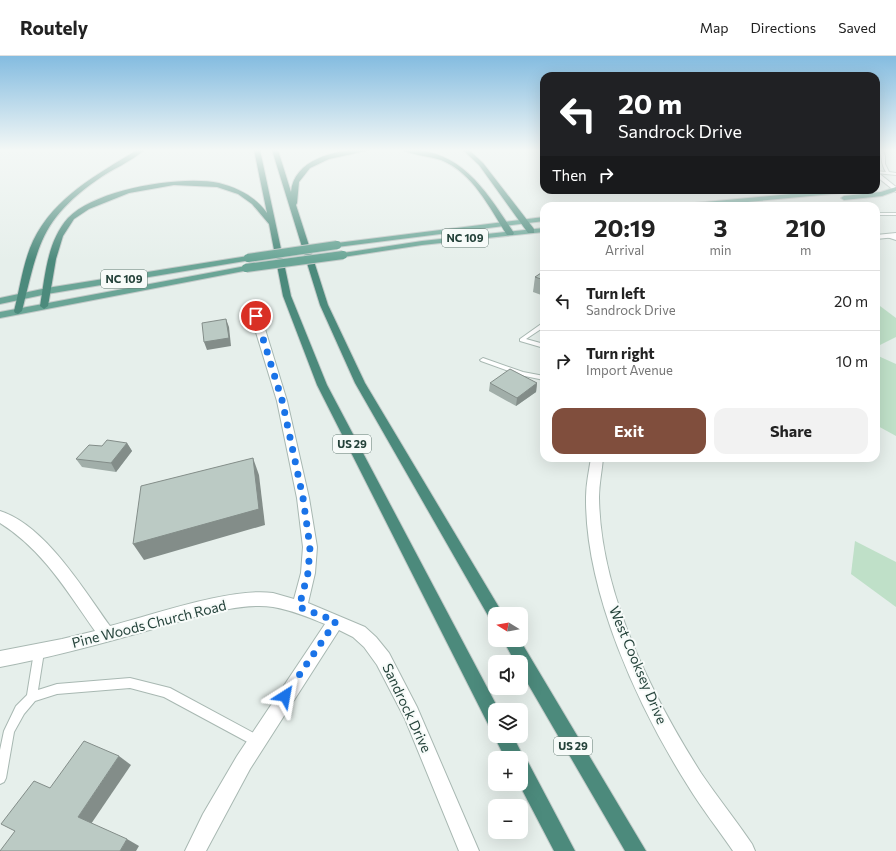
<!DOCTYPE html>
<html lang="en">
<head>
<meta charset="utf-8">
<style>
	body { margin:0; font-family:Commissioner,sans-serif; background:#f2f2f2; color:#222; height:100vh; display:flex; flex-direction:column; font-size:15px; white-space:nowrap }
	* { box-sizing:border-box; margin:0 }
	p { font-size:13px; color:#767676 }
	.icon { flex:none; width:22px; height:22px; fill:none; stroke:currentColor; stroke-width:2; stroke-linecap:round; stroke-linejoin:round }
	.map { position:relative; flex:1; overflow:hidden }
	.side { position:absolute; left:540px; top:146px; width:340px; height:260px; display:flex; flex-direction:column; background:#fff; border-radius:12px; box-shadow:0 4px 16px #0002 }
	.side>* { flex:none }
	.banner { position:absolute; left:540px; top:16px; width:340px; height:122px; border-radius:12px; box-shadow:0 4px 16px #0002; background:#202124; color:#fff; overflow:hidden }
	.needle { width:26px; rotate:281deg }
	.controls { position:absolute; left:488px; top:551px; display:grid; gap:8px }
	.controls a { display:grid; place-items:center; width:40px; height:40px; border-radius:8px; background:#fff; box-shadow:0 4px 16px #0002; font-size:20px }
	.pin { position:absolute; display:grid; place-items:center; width:34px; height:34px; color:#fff; margin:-17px; border:2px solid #fff; border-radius:50%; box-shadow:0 1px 4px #0007 }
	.me { position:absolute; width:44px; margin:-22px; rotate:34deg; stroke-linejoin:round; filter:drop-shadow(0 0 3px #0008) }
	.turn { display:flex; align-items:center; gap:14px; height:84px; padding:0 12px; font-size:18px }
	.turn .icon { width:52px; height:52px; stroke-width:2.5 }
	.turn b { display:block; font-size:28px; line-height:34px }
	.then { display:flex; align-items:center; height:38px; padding:0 12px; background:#0003; gap:8px; font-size:15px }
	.eta { display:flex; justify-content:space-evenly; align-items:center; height:68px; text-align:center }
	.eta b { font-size:24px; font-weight:700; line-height:28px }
	.action { display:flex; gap:8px; margin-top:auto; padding:8px 12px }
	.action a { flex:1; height:46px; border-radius:12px; background:#804e3d; color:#fff; font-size:16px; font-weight:700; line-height:46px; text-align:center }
	.action a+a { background:#f2f2f2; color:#222 }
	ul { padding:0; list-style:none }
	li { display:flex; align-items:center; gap:12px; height:60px; padding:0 12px; border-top:1px solid #e0e0e0 }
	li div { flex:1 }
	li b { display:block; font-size:15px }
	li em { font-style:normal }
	header { display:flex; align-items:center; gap:24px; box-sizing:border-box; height:56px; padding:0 20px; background:#fff; border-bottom:1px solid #e0e0e0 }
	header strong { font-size:19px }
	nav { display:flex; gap:22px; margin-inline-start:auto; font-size:14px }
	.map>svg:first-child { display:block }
	.green { fill:#bfe0c8 }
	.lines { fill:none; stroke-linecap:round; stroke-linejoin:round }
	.service-casing { stroke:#a8b8b2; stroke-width:2 }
	.minor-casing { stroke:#a8b8b2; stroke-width:2 }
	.tertiary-casing { stroke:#a8b8b2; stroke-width:2 }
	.primary-casing { stroke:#c2cac8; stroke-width:2 }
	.trunk-casing { stroke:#c2cac8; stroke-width:2 }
	.service { fill:#fff; fill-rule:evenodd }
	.minor { fill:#fff; fill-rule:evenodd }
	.tertiary { fill:#fff; fill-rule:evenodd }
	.primary { fill:#6aa596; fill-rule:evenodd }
	.trunk { fill:#4c8a7c; fill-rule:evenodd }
	.primary-bridge-casing { stroke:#c2cac8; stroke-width:10; stroke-linecap:butt }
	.primary-bridge { stroke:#6aa596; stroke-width:8 }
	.wall { fill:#a1aea9 }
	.shaded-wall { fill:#838d89 }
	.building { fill:#bbcac4; stroke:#838d89 }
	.route { stroke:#1a73e8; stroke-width:7; stroke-dasharray:0 12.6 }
	.labels { text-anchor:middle; stroke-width:4; stroke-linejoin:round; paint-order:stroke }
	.shield { fill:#f7fbf9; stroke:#637a73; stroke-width:1 }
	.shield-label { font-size:11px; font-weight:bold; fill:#24423a }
	.near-street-label { font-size:14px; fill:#24423a; stroke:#f7fbf9 }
</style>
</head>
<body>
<header>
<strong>Routely</strong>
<nav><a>Map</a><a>Directions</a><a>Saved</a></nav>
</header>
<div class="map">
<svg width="896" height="795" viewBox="0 0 896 795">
	<rect width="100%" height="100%" fill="#e6efeb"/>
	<g class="green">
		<path d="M876,247L896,262V281L876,291Z"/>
		<path d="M876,299L896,308V380L876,369Z"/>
		<path d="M855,485L896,506V551L851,518Z"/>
	</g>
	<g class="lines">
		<g class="service-casing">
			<g id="service">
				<path d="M880,94H883L885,100V108L889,116L896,117V119L876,117V115L886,116C881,108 882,102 880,94Z"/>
				<rect x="876" y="157" width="20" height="2"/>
				<path d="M887,179L896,181V184L887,181Z"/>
				<path d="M544,266V271L526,283L544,288V292L520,285V283Z"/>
				<path d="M483,302L523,316L544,320V324L520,319L481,305L480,304Z"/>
				<path d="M39,591L42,593L44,596L38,634L57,628L130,622L170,632L261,681L262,685L261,689L257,690L253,689L164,641L130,632L57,638L35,645L24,658L14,676L6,722L4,726L0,728V694L4,675L16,650L27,639L34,596L36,593Z"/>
			</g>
		</g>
		<g class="minor-casing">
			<path id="minor" d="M256,257L261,260L287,345L309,442L317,491L315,517L308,547L365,571L376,581L389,597L417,651L479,795H459L405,663L377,609L364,591L353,581L339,574L250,713L206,795H185L203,758L237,700L325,568C308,561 291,554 273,551C236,545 176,567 139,577C93,590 47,602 0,611V595L62,583L95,575C67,535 42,493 0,467V455C45,469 84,534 110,570C152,559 232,531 273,537C280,539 287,541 294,543L301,517L303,491L297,442L277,345L251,260Z"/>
		</g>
		<g class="tertiary-casing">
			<g id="tertiary">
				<path d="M876,115L896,131V136L876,120Z"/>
				<path d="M896,177V181L876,183V179Z"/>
				<path d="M591,402H603C602,415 599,428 599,441C600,536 651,638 701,717C717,741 736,764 752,788L755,795H733C718,773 702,753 688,730C638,651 585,536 586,441C586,428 589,415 591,402Z"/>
			</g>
		</g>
		<g class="primary-casing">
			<g id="primary">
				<path d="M896,131V135L882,140L844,144L841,142L844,140L881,136Z"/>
				<path d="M833,134H856L853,136L705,150H681L684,148Z"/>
				<path d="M544,161V165L337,191L333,189L337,187Z"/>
				<path d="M544,172V176L422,189L343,201L339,199L343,197L422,185Z"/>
				<path d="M248,200H251V204L47,238L0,248V242L47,232Z"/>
				<path d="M246,210H249V214L0,262V256Z"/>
			</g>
		</g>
		<g class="trunk-casing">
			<g id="trunk">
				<path d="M137,94H144C131,106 112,113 97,124C40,164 38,191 22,255L18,258L15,257L14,255C20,232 23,206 33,185C54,141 98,118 137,94Z"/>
				<path d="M254,94H260L291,240L327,329L499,654H495V673L489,670L317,329L283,240L269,168L252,148L238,138L217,131L174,129L129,137L89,153L74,163L63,180L56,203L48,250L44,253L40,250C45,221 47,185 68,162C96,133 181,119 219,127C238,132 255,140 267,157Z"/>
				<path d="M272,94H278L291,136C294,101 342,92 370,94L329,103L310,112L299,126L297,147L296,149L328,249L365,327L500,553L503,558H495V565L490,563L355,327L320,249Z"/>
				<path d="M402,94C460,90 486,135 514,177L513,179H507C489,151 473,117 441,104C430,100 411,99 402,94Z"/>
				<path d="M463,94H469L483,107L534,173V177H528L479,109Z"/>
				<path d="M503,584H520L646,795H625L521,616V606H515Z"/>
				<path d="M495,678V680H513L524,702L523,705L528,706L575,795H554L519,728H521V702H505L494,680Z"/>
			</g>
		</g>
		<use href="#service" class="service"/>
		<use href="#minor" class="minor"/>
		<use href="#tertiary" class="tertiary"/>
		<use href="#primary" class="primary"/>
		<use href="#trunk" class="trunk"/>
		<g class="primary-bridge-casing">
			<g id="primary-bridge">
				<path d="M248,202L337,189"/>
				<path d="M246,212L343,199"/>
			</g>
		</g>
		<use href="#primary-bridge" class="primary-bridge"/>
	</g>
	<g class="wall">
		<path d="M544,215V240L533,236L535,221Z"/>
		<path d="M490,327H537L536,336L516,350L489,335Z"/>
		<path d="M127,387L132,395L116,416L82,411L76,403L102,390Z"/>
	</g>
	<g class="shaded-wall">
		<path d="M226,263L229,271L231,290L207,294L204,286Z"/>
		<path d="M537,327L536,336L516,350L517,342Z"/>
		<path d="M127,387L132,395L116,416L111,407Z"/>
		<path d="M253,402L259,419L265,469L144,504L133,488Z"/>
		<path d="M119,700L131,709L91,768L78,761Z"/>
		<path d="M127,783L139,790L136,795H120Z"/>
	</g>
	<g class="building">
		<path d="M544,215V224L535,221Z"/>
		<path d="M226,263L229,282L204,286L202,267Z"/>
		<path d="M510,313L537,327L517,342L490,327Z"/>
		<path d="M107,384L127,387L111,407L76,403L89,389L102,390Z"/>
		<path d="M253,402L259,453L133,488L141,430Z"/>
		<path d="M84,685L119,700L78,761L127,783L120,795H0L15,775L1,768L34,725L50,732Z"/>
	</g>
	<linearGradient id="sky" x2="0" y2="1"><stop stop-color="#84bce0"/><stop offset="0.46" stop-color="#f4f8f6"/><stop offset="1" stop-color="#f4f8f6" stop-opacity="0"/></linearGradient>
	<rect width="896" height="205" fill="url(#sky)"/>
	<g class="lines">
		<path class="route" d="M256,260L282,344L303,442L310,491L308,517L299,551L336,565L285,640"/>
	</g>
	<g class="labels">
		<g class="shield">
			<rect x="442" y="173" width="46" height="18" rx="3"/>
			<rect x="101" y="214" width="46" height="18" rx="3"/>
			<rect x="333" y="379" width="38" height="18" rx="3"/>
			<rect x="554" y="681" width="38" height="18" rx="3"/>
		</g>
		<g class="shield-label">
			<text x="465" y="186">NC 109</text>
			<text x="124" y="227">NC 109</text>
			<text x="352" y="392">US 29</text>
			<text x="573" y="694">US 29</text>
		</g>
		<g class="near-street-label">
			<text transform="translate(149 568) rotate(-14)" y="5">Pine Woods Church Road</text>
			<text transform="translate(638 609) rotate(67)" y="5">West Cooksey Drive</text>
			<text transform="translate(407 652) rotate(65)" y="5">Sandrock Drive</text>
		</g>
	</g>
</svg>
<div class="controls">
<a><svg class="needle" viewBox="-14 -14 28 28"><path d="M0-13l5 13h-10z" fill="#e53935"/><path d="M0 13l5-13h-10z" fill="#767676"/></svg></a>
<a><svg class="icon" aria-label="sound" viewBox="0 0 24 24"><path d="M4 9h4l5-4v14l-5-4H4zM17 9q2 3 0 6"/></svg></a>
<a><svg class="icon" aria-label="layers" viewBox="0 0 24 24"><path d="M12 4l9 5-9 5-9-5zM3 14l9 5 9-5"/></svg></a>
<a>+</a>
<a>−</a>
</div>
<div class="pin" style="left:256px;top:260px;background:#d93025"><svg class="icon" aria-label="arrive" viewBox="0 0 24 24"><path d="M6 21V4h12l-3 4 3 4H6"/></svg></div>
<svg class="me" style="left:285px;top:640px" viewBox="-20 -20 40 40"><path d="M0-17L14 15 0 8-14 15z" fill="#1a73e8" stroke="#fff" stroke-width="4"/></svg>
<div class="banner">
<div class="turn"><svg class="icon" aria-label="left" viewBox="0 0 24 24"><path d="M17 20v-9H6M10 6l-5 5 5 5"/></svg><div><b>20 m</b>Sandrock Drive</div></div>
<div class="then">Then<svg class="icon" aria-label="right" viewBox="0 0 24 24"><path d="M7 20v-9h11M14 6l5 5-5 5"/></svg></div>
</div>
<section class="side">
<div class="eta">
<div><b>20:19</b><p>Arrival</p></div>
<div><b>3</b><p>min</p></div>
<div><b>210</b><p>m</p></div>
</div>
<ul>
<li><svg class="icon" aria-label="left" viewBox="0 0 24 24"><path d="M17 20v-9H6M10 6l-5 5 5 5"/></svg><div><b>Turn left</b><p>Sandrock Drive</p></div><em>20 m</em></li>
<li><svg class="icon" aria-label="right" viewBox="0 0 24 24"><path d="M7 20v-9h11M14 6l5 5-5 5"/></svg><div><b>Turn right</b><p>Import Avenue</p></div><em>10 m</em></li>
</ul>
<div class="action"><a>Exit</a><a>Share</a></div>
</section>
</div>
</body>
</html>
